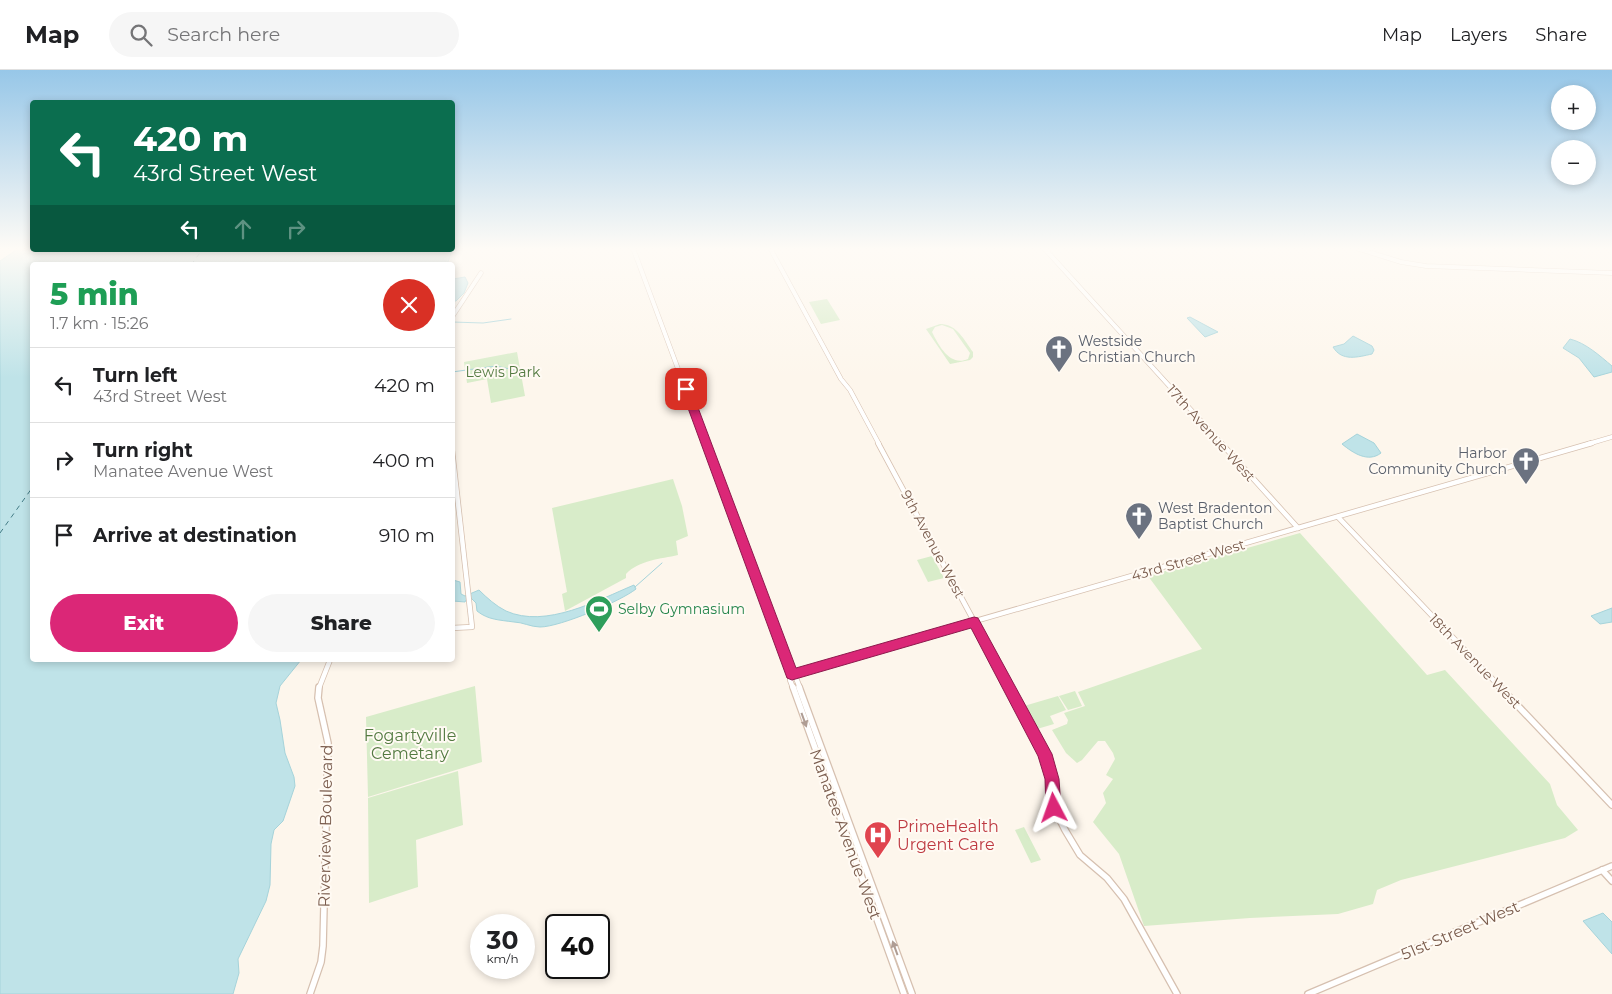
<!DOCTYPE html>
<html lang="en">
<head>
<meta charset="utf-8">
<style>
	body { margin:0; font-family:Montserrat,sans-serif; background:#f6f6f6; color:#202124; height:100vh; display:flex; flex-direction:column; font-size:19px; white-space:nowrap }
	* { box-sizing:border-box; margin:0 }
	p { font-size:16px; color:#757577 }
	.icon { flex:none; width:28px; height:28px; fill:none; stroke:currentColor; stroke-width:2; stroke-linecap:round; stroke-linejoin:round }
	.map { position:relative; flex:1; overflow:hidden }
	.drawer { position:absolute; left:30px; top:192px; width:425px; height:400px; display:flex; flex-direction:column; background:#fff; border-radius:5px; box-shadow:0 2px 8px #0003 }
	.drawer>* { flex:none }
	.guide { position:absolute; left:30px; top:30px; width:425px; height:152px; border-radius:5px; box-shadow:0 2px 8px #0003; background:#0b6e4f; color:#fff; overflow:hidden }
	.controls { position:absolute; left:1551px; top:15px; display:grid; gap:10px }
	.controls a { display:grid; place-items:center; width:45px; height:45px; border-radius:50%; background:#fff; box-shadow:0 2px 8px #0003; font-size:25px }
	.speed { position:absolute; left:470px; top:844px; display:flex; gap:10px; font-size:25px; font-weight:700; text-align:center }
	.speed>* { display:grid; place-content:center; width:65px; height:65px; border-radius:50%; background:#fff; box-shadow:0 2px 8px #0003; line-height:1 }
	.speed small { font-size:12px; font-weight:400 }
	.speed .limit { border:2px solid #111; border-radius:8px; background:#fff; color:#111 }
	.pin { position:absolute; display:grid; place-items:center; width:42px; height:42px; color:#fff; margin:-21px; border-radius:10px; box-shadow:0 2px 8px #0006 }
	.me { position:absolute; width:55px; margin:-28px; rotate:356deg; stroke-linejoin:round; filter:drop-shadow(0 0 4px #0008) }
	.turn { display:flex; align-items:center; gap:18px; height:105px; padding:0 20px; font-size:22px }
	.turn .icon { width:65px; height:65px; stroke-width:2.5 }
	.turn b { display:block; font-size:35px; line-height:42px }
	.lanes { display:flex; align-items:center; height:48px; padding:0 20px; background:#0003; justify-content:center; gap:25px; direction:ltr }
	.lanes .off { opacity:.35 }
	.round { display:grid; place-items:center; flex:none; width:52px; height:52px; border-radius:26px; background:#f6f6f6 }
	.head { display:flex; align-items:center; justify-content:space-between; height:85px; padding:0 20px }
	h1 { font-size:30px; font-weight:800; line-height:38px; color:#1e9e55 }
	.cta { display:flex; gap:10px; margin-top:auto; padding:10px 20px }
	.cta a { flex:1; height:58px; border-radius:30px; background:#db2777; color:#fff; font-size:20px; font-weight:800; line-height:58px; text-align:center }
	.cta a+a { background:#f6f6f6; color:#202124 }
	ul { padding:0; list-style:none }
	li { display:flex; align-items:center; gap:15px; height:75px; padding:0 20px; border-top:1px solid #e0e0e0 }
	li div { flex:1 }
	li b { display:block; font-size:19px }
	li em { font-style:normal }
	header { display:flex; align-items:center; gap:30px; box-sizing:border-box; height:70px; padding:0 25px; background:#fff; border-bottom:1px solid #e0e0e0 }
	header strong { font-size:24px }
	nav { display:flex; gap:28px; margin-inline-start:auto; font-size:18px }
	.search { width:350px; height:45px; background:#f6f6f6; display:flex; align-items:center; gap:12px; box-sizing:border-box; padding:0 18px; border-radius:28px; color:#757577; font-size:19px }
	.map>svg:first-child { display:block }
	.green { fill:#d8ecc9; fill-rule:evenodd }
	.water { fill:#bfe3e8; stroke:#a5d3da }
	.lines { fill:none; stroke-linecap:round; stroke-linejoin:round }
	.stream { stroke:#a5d3da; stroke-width:1 }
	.ferry { stroke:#437c86; stroke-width:1; stroke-dasharray:5 4.5; stroke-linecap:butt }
	.secondary-far2-casing { stroke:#d6c0b0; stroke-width:5 }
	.secondary-far1-casing { stroke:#d6c0b0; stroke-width:6 }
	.secondary-casing { stroke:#d6c0b0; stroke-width:8 }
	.secondary-far2 { stroke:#fff; stroke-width:4 }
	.secondary-far1 { stroke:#fff; stroke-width:4.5 }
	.secondary { stroke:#fff; stroke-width:5.5 }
	.oneway { fill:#af9d94 }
	.route { fill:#db2777; stroke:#8e194d }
	.labels { text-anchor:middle; stroke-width:4; stroke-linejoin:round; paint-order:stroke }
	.worship-label { font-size:14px; fill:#5b616d; stroke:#fffaf3; text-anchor:start }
	.park-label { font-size:14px; fill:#537a41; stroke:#fffaf3 }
	.street-label { font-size:14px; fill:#7a5c4d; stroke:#fffaf3 }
	.leisure-label { font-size:14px; fill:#27864d; stroke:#fffaf3; text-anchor:start }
	.near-park-label { font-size:16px; fill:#537a41; stroke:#fffaf3 }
	.near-street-label { font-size:16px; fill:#7a5c4d; stroke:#fffaf3 }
	.near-health-label { font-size:16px; fill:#be3a42; stroke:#fffaf3; text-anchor:start }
</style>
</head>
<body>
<header>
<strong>Map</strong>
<div class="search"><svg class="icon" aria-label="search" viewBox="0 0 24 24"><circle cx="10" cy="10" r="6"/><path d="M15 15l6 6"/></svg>Search here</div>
<nav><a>Map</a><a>Layers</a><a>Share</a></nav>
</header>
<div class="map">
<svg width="1612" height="924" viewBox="0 0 1612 924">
	<rect width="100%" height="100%" fill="#fdf6ec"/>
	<g class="green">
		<path d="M827,229L840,250L821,254L809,232Z"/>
		<path d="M940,254C957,254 964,270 973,282V287L970,290L950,294L926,259ZM942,255L953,259L970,283L968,289C950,297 939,276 932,262L935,257Z"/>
		<path d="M517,282L525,326L491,333L487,309L467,313L464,292Z"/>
		<path d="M673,409L682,436L688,466L676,471L678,485C661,489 639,490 626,504V508L565,541L562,524L567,522L552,438Z"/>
		<path d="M1300,463L1427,605L1445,600L1550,714L1557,735L1578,760L1565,768L1401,810L1377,820L1373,834L1338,844L1250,848L1144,856L1119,784L1093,752L1106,733L1103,723L1113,709L1106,705L1115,689L1113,683L1105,671H1098L1082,690L1077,693L1066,683L1052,660L1067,654L1068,650L1064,643L1085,636L1078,622L1202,579L1148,506Z"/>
		<path d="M932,486L944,508L928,512L917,490Z"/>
		<path d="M475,616L482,692L368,727L366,647Z"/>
		<path d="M1075,621L1082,636L1068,640L1059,626Z"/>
		<path d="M1058,626L1066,640L1050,646L1054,654L1037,659L1024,636Z"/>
		<path d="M458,701L463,755L416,770L418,817L369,833L368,728Z"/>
		<path d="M1024,757L1041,790L1031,793L1015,760Z"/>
	</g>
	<g class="water">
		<path d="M19,178H32V180H452L447,195H32V590H301L280,616L276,633L280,650L285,683L294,707L295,716L283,751L274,760L271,774L270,815L266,831L238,889L239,903L233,924H0V191Z"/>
		<path d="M465,207L468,213L464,223L456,231H453V209Z"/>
		<path d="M1190,247L1218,262L1205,267L1187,248Z"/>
		<path d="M1353,266L1372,276L1374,280L1372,284C1358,287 1342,292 1333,277L1344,274Z"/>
		<path d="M1570,269C1586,273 1600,286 1612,296V302L1594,307L1579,288L1563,278Z"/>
		<path d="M1357,364L1374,373L1381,383C1368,393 1353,383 1342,374Z"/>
		<path d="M453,510L460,512L461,524L465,526L479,520C487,528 496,536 506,541C546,559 598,530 634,515L636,519C621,531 560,557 540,557C531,557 522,552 514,552C500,550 488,550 477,541L476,533L471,528L466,530L465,532L453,531Z"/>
		<path d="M1612,538V552L1600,554L1591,546Z"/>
		<path d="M1603,843L1612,852V884L1583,851Z"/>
	</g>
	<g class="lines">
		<g class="stream">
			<path d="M452,252L483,253L511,249"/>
			<path d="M452,302L496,296L519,301"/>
			<path d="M635,517L662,493"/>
		</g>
		<g class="ferry">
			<path d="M191,195L202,180"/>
			<path d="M0,463L32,418"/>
		</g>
		<g class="secondary-far2-casing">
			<g id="secondary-far2">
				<path d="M633,178L706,374"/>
				<path d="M770,178L841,309L850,320L879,374"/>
				<path d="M1044,178L1222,374"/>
				<path d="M1356,178L1401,192L1426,196L1612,203"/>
				<path d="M452,247L481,203"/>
				<path d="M1588,374L1612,367"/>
			</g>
		</g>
		<g class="secondary-far1-casing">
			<g id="secondary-far1">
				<path d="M706,373L792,604L796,608L800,618"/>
				<path d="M878,373L1010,618"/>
				<path d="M1221,373L1298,458"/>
				<path d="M452,380L472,557L452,558"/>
				<path d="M1338,447L1501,618"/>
				<path d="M792,604L1592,373"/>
				<path d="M792,604L790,610L793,618"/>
				<path d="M319,618L330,590"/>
			</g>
		</g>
		<g class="secondary-casing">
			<g id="secondary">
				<path d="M793,617L904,924"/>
				<path d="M799,617L912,924"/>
				<path d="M1009,617L1043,680L1050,698L1054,738L1065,760L1080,785L1107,808L1124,829L1177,924"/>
				<path d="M1500,617L1612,735"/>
				<path d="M1602,800L1612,811"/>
				<path d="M310,924L321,892L323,876L328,673L318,628L319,617"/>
				<path d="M1308,924L1612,796"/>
			</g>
		</g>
		<use href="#secondary-far2" class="secondary-far2"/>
		<use href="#secondary-far1" class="secondary-far1"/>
		<use href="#secondary" class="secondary"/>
	</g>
	<defs><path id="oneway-solid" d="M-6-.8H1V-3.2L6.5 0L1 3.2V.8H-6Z" transform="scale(1.25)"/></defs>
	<g class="oneway">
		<use href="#oneway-solid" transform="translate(804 650) rotate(70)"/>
		<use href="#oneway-solid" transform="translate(895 878) rotate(-110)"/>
	</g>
	<linearGradient id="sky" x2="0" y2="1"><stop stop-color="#97c7e8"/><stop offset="0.58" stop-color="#fefbf6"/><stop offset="1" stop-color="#fefbf6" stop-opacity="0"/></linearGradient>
	<rect width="1612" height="308" fill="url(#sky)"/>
	<path class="route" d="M686,316L691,319L796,598L974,547L978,548L1052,684L1059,709L1061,738L1059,742L1054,744L1049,742L1046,738L1045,709L1038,686L971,558L792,610L787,608L681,319Z"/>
	<defs>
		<g id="church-pin" transform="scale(1.4375)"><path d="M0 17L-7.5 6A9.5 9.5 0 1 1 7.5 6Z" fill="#6b7280" stroke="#fffaf3"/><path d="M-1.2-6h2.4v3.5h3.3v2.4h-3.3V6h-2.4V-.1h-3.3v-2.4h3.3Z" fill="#fff"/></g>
		<g id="stadium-pin" transform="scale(1.4375)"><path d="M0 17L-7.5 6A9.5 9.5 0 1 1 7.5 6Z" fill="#2e9e5b" stroke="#fffaf3"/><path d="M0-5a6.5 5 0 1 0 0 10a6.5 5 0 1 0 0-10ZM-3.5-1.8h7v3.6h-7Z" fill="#fff"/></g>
		<g id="hospital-pin" transform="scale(1.4375)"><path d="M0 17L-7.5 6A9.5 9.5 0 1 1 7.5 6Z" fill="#e0444e" stroke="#fffaf3"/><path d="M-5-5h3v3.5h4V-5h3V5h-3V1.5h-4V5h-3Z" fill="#fff"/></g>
	</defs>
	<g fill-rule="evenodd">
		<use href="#church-pin" x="1059" y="279"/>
		<use href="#church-pin" x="1526" y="391"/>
		<use href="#church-pin" x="1139" y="446"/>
		<use href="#stadium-pin" x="599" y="539"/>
		<use href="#hospital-pin" x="878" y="765"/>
	</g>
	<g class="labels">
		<g class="worship-label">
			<text x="1078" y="276">Westside<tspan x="1078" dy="16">Christian Church</tspan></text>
			<text x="1507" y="388" text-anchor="end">Harbor<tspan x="1507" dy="16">Community Church</tspan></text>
			<text x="1158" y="443">West Bradenton<tspan x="1158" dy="16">Baptist Church</tspan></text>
		</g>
		<g class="park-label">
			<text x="503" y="307">Lewis Park</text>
		</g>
		<g class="street-label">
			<text transform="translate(1211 363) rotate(48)" y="5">17th Avenue West</text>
			<text transform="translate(933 474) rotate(62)" y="5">9th Avenue West</text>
			<text transform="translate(1188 490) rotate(-16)" y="5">43rd Street West</text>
			<text transform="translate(1475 591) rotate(46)" y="5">18th Avenue West</text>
		</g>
		<g class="leisure-label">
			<text x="618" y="544">Selby Gymnasium</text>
		</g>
		<g class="near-park-label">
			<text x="410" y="671">Fogartyville<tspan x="410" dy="18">Cemetary</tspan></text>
		</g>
		<g class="near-street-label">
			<text transform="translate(325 756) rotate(-89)" y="6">Riverview Boulevard</text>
			<text transform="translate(846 764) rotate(70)" y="6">Manatee Avenue West</text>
			<text transform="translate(1460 860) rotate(-23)" y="6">51st Street West</text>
		</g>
		<g class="near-health-label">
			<text x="897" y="762">PrimeHealth<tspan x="897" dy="18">Urgent Care</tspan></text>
		</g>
	</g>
</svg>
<div class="controls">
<a>+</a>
<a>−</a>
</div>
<div class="speed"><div>30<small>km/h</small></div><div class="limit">40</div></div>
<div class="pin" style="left:686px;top:319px;background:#d93025"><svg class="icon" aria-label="arrive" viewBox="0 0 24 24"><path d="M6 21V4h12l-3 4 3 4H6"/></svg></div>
<svg class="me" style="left:1054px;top:738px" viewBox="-20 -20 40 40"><path d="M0-17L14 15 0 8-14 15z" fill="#db2777" stroke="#fff" stroke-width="4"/></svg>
<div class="guide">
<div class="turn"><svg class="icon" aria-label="left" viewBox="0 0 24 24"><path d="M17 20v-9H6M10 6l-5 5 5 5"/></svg><div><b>420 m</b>43rd Street West</div></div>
<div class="lanes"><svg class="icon" aria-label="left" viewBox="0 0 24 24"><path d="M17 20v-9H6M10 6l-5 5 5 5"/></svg><svg class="icon off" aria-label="ahead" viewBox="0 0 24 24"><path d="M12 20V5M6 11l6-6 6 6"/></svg><svg class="icon off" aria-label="right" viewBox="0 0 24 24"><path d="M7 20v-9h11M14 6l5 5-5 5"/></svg></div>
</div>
<section class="drawer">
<div class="head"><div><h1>5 min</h1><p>1.7 km · 15:26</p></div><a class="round" style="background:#d93025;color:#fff"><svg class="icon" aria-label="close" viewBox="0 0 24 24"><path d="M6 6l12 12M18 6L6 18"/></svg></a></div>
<ul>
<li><svg class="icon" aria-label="left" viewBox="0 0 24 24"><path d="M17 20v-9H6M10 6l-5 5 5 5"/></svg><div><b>Turn left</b><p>43rd Street West</p></div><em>420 m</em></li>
<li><svg class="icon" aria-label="right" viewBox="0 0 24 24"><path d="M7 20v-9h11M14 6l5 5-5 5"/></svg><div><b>Turn right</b><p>Manatee Avenue West</p></div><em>400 m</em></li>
<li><svg class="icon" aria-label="arrive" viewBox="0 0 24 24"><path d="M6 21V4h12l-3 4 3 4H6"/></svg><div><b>Arrive at destination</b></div><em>910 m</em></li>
</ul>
<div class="cta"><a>Exit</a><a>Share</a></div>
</section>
</div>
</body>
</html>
